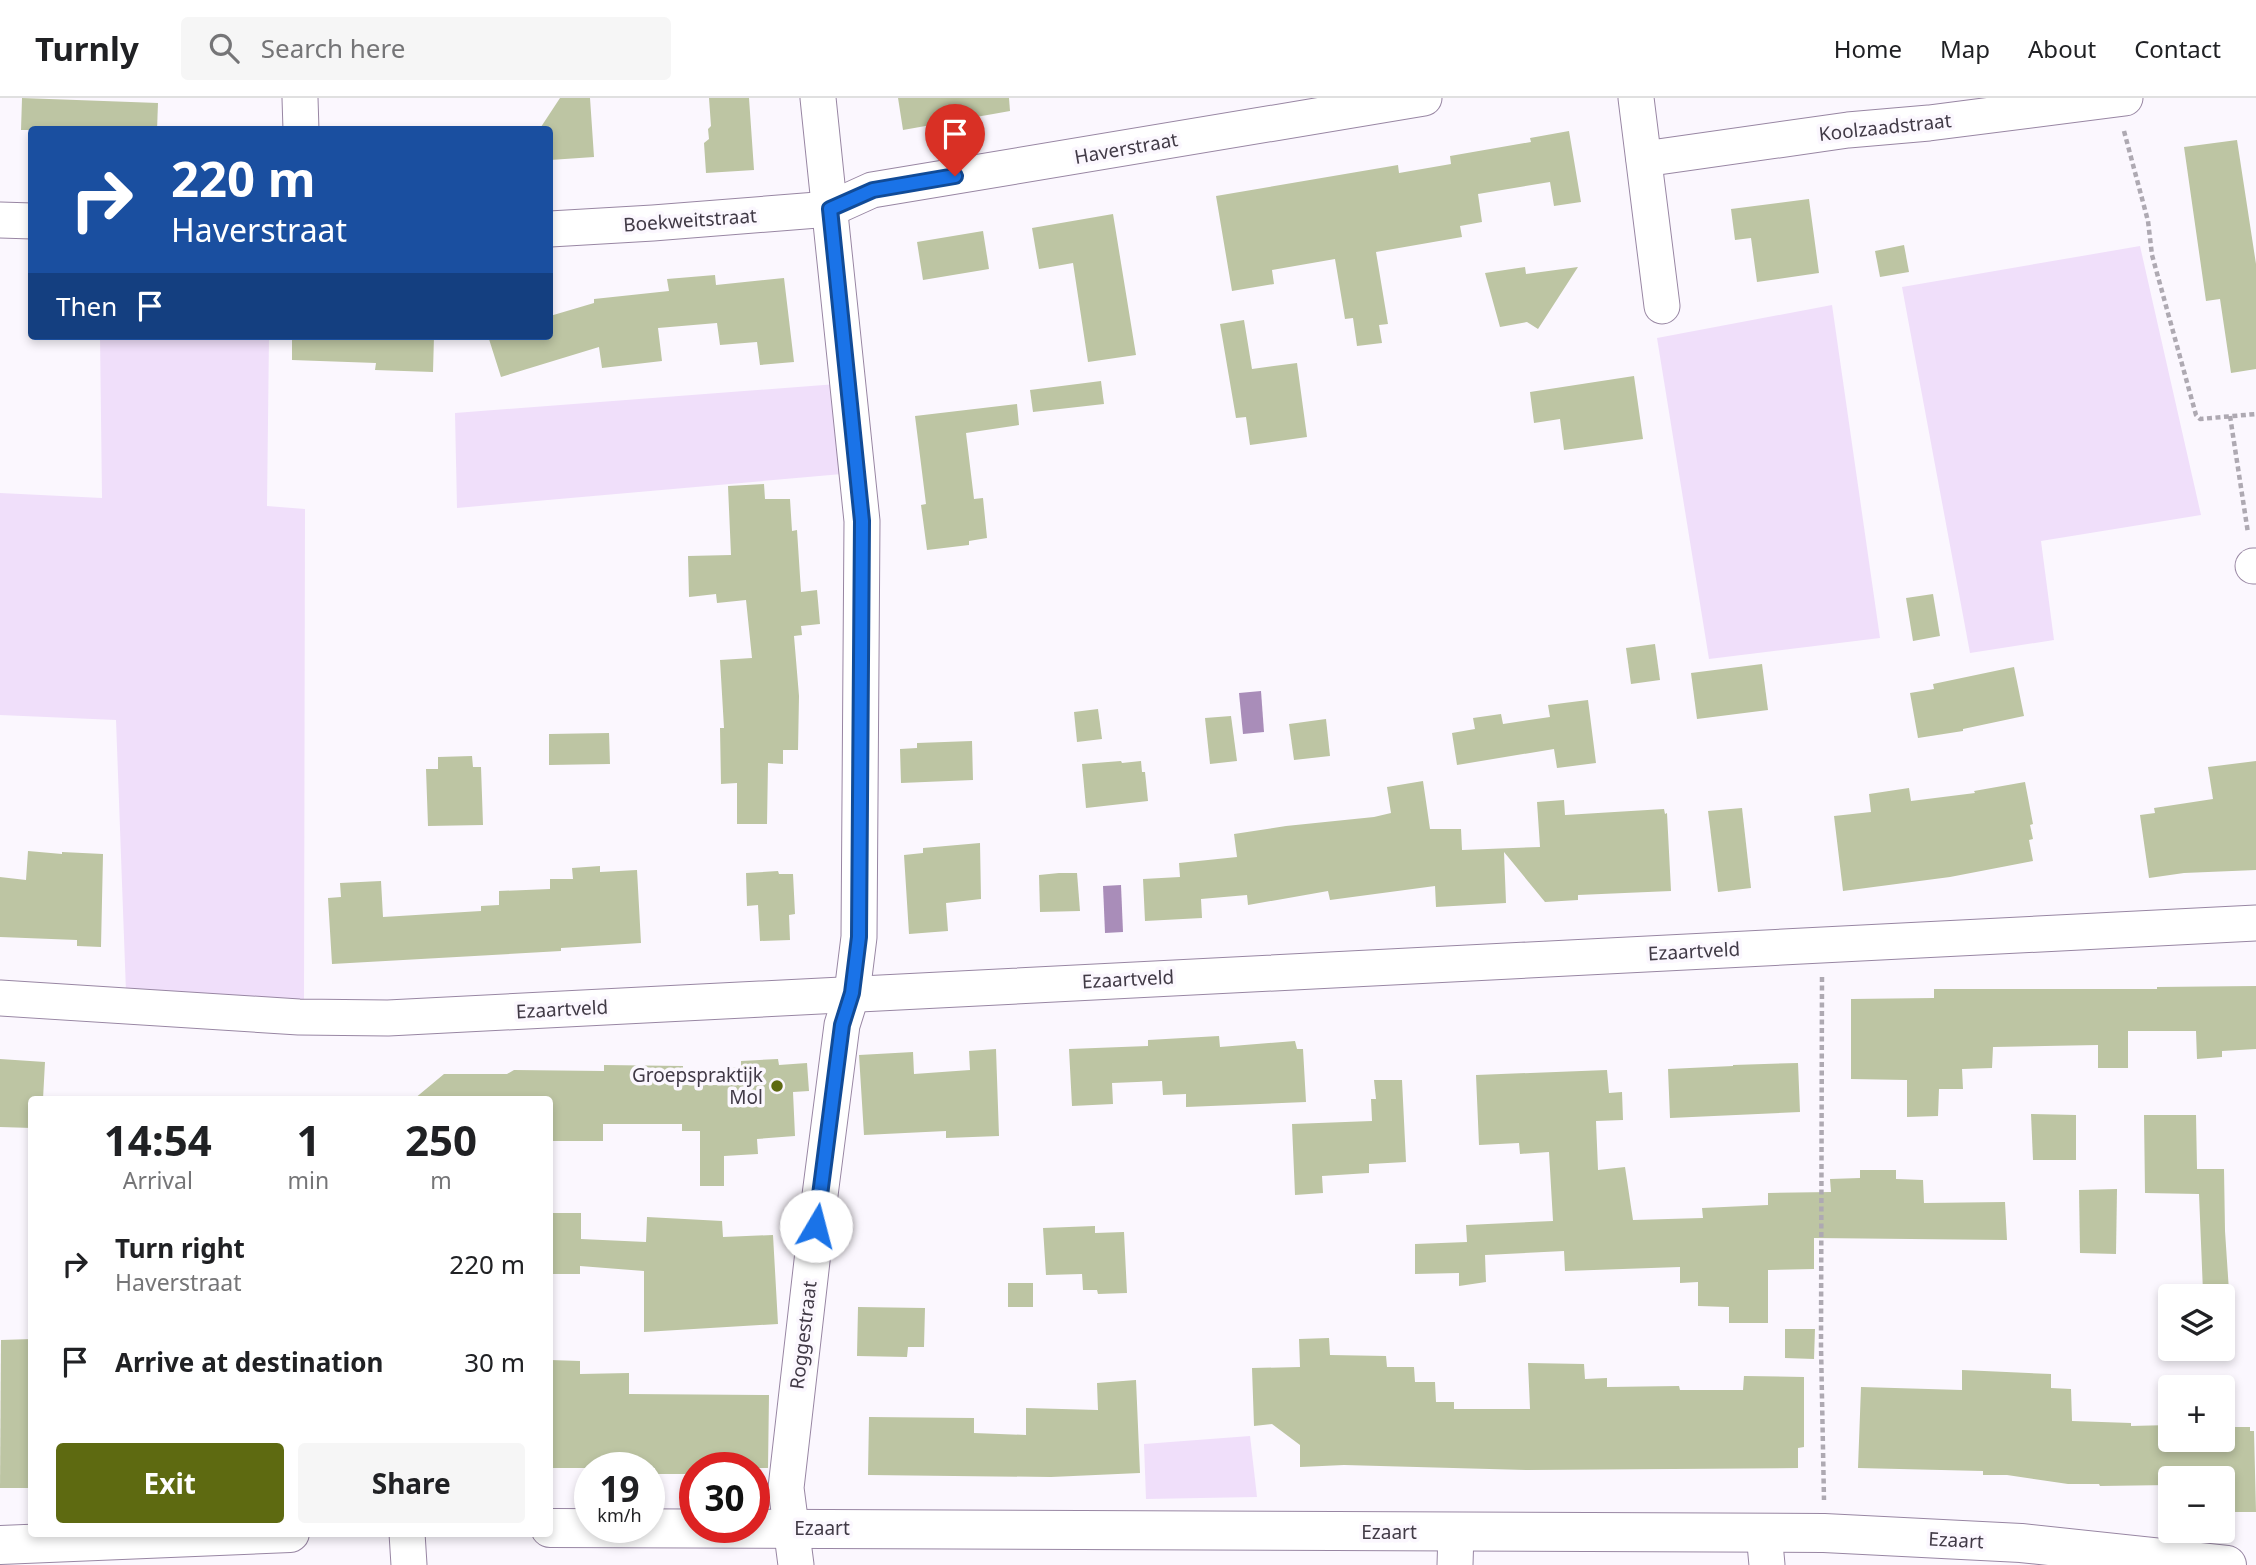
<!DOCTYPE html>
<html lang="en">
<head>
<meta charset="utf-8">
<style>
	body { margin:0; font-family:"Noto Sans",sans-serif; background:#f6f6f6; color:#202124; height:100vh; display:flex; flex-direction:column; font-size:26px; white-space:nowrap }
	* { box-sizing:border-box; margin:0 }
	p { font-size:23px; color:#757577 }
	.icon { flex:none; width:38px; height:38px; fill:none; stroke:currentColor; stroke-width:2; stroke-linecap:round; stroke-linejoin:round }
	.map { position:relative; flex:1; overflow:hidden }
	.drawer { position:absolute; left:28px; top:998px; width:525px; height:441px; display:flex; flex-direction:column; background:#fff; border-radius:7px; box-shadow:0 4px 10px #0003 }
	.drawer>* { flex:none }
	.guide { position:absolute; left:28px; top:28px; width:525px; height:214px; border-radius:7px; box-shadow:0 4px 10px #0003; background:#1a4fa0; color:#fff; overflow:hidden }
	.fabs { position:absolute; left:2158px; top:1186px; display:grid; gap:14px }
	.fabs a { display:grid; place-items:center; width:77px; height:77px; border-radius:7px; background:#fff; box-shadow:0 4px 10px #0003; font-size:35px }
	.speed { position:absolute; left:574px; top:1354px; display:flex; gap:14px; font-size:35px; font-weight:700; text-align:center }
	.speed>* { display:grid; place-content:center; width:91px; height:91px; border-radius:50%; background:#fff; box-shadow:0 4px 10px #0003; line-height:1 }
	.speed small { font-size:18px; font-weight:400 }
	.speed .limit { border:10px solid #d22; background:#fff; color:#111 }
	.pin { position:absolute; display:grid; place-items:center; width:60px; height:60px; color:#fff; margin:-72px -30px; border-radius:50% 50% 50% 0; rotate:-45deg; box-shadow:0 0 7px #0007 }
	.pin .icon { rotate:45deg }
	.me { position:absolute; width:77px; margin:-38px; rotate:8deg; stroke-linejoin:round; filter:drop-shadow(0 0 5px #0008) }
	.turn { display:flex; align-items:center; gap:24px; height:147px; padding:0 28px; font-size:32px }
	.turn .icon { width:91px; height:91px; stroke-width:2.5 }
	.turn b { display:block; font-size:49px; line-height:60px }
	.then { display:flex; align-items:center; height:66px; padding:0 28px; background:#0003; gap:14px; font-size:26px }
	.eta { display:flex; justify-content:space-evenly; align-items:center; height:119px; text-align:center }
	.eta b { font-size:42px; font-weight:700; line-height:49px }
	.cta { display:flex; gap:14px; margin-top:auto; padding:14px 28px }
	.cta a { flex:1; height:80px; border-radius:7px; background:#5e6a11; color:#fff; font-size:28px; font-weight:700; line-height:80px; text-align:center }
	.cta a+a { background:#f6f6f6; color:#202124 }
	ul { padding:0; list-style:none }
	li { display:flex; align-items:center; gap:21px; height:98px; padding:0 28px }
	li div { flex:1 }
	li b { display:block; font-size:26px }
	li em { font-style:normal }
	header { display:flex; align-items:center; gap:42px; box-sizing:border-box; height:98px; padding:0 35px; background:#fff; border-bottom:2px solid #e0e0e0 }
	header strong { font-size:33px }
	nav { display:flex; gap:38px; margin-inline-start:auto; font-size:24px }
	.search { width:490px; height:63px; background:#f6f6f6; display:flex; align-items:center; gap:18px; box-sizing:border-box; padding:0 24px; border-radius:7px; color:#757577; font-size:26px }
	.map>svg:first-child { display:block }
	.green { fill:#f0dffa }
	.water { fill:#a98db9 }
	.building { fill:#bdc5a3 }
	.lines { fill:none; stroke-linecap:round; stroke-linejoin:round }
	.minor-casing { stroke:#9886a3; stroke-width:37 }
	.major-casing { stroke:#9886a3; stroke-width:40 }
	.path { stroke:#aea9b2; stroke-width:4.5; stroke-dasharray:5 3.5; stroke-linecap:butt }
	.minor { stroke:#fff; stroke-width:35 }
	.major { stroke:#fff; stroke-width:38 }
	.route-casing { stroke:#114b97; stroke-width:18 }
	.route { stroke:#1a73e8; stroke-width:12 }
	.poi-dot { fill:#5e6a11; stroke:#fbf7fe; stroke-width:2.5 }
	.labels { text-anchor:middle; stroke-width:7; stroke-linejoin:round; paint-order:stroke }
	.street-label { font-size:19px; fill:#413a46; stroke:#fbf7fe }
	.poi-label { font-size:19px; fill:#413a46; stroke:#fbf7fe; text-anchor:end }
</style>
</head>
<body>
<header>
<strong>Turnly</strong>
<div class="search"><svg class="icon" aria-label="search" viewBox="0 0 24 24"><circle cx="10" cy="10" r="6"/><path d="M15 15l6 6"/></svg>Search here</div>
<nav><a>Home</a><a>Map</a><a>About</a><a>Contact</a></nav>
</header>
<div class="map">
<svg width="2256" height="1467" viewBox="0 0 2256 1467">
	<rect width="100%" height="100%" fill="#fbf7fe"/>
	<g class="green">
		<path d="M2140,148L2201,417L2041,443L2054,542L1970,555L1902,189Z"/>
		<path d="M1832,207L1880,540L1709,561L1657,240Z"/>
		<path d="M100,238H269L267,408L305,411L304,903L126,894L116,622L0,617V395L102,400Z"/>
		<path d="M837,286L842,376L457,410L455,315Z"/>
		<path d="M1250,1338L1257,1399L1146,1401L1144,1346Z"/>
	</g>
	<g class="water">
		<path d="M1261,593L1264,634L1243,636L1239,595Z"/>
		<path d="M1121,787L1123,834L1105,835L1103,788Z"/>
	</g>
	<g class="building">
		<path d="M22,0L158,5L157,32H21Z"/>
		<path d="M560,0H590L594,59L550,62V32H539Z"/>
		<path d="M709,0H749L754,72L706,75L704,45L709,41L708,31L711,28Z"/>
		<path d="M898,0H1009L1010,13L903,32Z"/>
		<path d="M1569,33L1581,104L1554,108L1550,84L1478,96L1482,124L1460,128L1462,139L1376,154L1388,226L1379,227L1382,245L1357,248L1353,220L1345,221L1335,161L1272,172L1274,186L1232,193L1216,98L1398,67L1399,75L1451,66L1450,58L1531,44L1530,40Z"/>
		<path d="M2237,42L2256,166V271L2231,275L2220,201L2206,203L2184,49Z"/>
		<path d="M1809,101L1819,175L1757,184L1751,140L1735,142L1731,111Z"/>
		<path d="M1113,116L1136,257L1088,264L1073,165L1039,171L1032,130Z"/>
		<path d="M983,133L989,171L923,182L917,144Z"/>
		<path d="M1904,147L1909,174L1880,179L1875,153Z"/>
		<path d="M1525,169L1526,176L1578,169L1538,231L1527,224L1500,229L1485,175Z"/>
		<path d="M715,177L716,187L784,180L794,264L760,267L757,244L720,247L717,225L658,230L662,263L602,270L599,249L501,279L488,238H550V218L594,205V201L669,193L667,181Z"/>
		<path d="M1244,222L1252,271L1297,265L1307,339L1250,347L1246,319L1236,320L1220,226Z"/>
		<path d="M292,238H434L433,274L375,272L376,265L292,262Z"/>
		<path d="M1634,278L1643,341L1564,352L1560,321L1534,325L1530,294Z"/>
		<path d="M1101,283L1104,306L1033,314L1030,292Z"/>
		<path d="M1017,306L1019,327L966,335L974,401L983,400L987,440L969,443V447L927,452L921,407L926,406L915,318Z"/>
		<path d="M764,386L765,401H790L792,433L797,432L801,494L817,492L820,526L801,528L802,537L794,538L799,598L798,652H783V666L768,665L767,726H737V685L721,686L720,630H724L720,562L752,560L746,502L717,505L716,496L689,499L688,458L731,457L728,388Z"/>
		<path d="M1933,496L1940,538L1913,543L1906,500Z"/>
		<path d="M1655,546L1660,582L1631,586L1626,550Z"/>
		<path d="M1762,566L1768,612L1697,621L1691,575Z"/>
		<path d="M2014,569L2024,618L1963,631V633L1918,640L1910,595L1934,591L1933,586Z"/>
		<path d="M1588,602L1596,665L1557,670L1554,651L1457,667L1452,635L1475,631L1473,620L1501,616L1503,626L1550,619L1548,607Z"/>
		<path d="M1098,611L1102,641L1077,644L1074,614Z"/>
		<path d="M1231,618L1237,663L1210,666L1205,620Z"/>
		<path d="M1326,621L1330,658L1294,662L1289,626Z"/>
		<path d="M609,635L610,666L549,667V636Z"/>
		<path d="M972,643L973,682L901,685L900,651L917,650V645Z"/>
		<path d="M472,658L473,669H481L483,727L428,728L426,671H438V659Z"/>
		<path d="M1121,663L1122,665L1141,663L1142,674H1145L1148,703L1086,710L1082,666Z"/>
		<path d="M2256,663V772L2184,775L2149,780L2140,717L2155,715L2154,710L2213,701L2208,669Z"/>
		<path d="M1423,683L1430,731H1461L1462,752L1540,749L1537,704L1564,702L1565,717L1664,711L1665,716L1667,715L1671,793L1578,797V802L1545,804L1504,754L1506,805L1436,809L1435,788L1330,802L1328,793L1248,807L1247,797L1201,801L1202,820L1145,823L1143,781L1180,779L1179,765L1237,759L1234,736L1286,728L1374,719L1391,715L1387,689Z"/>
		<path d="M2025,684L2033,726L2030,727L2033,741L2029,742L2033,763L1950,779L1843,793L1834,718L1871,714L1869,696L1909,690L1911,703L1975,695L1974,693Z"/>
		<path d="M1742,710L1751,790L1718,794L1708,713Z"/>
		<path d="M980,745L981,801L946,805L948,833L909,836L904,757L923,755V750Z"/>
		<path d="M28,753L62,756V754L103,756L101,849L77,848V842L0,839V779L26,782Z"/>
		<path d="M600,768V774L637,772L641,845L561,850V853L332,866L328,800L341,799L340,785L381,783L383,819L481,813V808L499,807V793L550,791V781H573L572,770Z"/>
		<path d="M778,773L779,776H793L795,816L789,817L790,842L760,843L758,807L747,808L746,775Z"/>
		<path d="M1059,775H1077L1080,813L1040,814L1039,777Z"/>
		<path d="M2256,888V951L2222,953V959L2197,961L2196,933H2128V970H2098V947L1993,949L1992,970L1962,971L1963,991H1939L1938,1018L1907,1019V982L1851,981V901L1934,900V891H2157V889Z"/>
		<path d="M1219,938L1220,949L1295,943L1297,951H1303L1306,1004L1186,1009V996L1163,997L1162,983L1112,985L1113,1006L1072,1008L1069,951L1148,948V942Z"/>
		<path d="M996,951L999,1038L946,1040V1033L864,1037L859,957L913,954L914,976L970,972L969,953Z"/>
		<path d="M0,961L45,964L43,1001H32V1030L0,1029Z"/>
		<path d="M778,961L779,967L807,965L809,993L793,994L795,1038L757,1041L758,1056L724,1058V1088H700V1033H682V1026H603V1043H550V1001H414L444,976H507L514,972L604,973V967L683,968L682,987H732L731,970L741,969V963Z"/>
		<path d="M1798,965L1800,1014L1670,1020L1668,971L1733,968V967Z"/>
		<path d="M1607,972L1609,995L1622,994L1623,1022L1596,1023L1598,1072L1625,1069L1633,1122L1703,1120L1702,1110L1768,1107V1095L1831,1094L1830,1081L1860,1080V1072H1896V1081L1923,1082L1924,1105L2005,1104L2007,1142L1814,1140V1171L1768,1172V1225H1729V1209L1698,1208V1184L1680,1185V1169L1565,1173L1564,1153L1485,1157L1486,1184L1459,1188V1175L1415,1176V1146L1467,1144L1466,1127L1553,1123L1549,1054L1520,1056L1519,1045L1479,1047L1476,977Z"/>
		<path d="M1374,982H1402L1406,1064L1369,1066V1075L1322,1078L1323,1095L1295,1097L1292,1026L1372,1023L1371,1001H1376Z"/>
		<path d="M2031,1016L2076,1017V1062H2033Z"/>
		<path d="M2144,1017H2196L2197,1071H2224L2225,1133L2229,1193L2203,1194L2199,1096L2145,1095Z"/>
		<path d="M2117,1091L2116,1156L2080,1155L2079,1092Z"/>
		<path d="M550,1115H581V1141L646,1144L647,1119L722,1123L723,1139L773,1137L778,1226L644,1234V1173L580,1168V1176H550Z"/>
		<path d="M1095,1128V1135L1124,1134L1127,1195L1098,1196L1097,1192H1083L1082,1176L1046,1177L1043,1130Z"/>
		<rect x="1008" y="1185" width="25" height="24"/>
		<path d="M858,1209L925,1210L924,1249H908L907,1259L857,1258Z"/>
		<path d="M1785,1231H1815L1814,1261L1785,1260Z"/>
		<path d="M1329,1240L1330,1257L1386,1258L1387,1269H1414L1415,1284H1435L1436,1304H1454V1311H1530L1528,1265L1584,1266L1585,1281L1607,1280V1289L1679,1288L1680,1292H1743L1744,1278L1804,1279V1349L1798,1350V1370L1528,1372L1344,1367L1300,1369V1347L1272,1326L1254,1328L1252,1270L1300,1269L1299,1241Z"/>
		<path d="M32,1241V1390H0L1,1242Z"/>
		<path d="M550,1262L580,1263V1276L629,1275V1296L769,1297L768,1370H695V1376H655V1370H550Z"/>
		<path d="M1962,1272L2051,1276V1290L2071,1291L2072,1323L2131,1325V1328L2170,1327V1342H2222V1329H2250V1333H2254L2256,1414H2222V1381H2170V1387L2100,1388L2099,1386H2068L2007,1377H1983V1373L1858,1370L1861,1289L1962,1292Z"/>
		<path d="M1136,1282L1140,1375L1051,1379L868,1377L869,1319L974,1320V1335L1026,1337V1310L1098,1312L1097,1285Z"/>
	</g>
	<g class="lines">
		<g class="minor-casing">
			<g id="minor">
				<path d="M300,0L301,32"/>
				<path d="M1636,0L1662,208"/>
				<path d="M1644,61L1848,32L1929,25L2125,0"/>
				<path d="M0,122L32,123"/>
				<path d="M550,131L653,125L830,111L872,92L1424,0"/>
				<path d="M2253,468H2256"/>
				<path d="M0,900L299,919L388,920L2256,825"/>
				<path d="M407,1435L409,1467"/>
				<path d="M1764,1435L1767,1467"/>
				<path d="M796,1467L786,1390L816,1128L842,927L852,895L859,839L862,423L818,0"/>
				<path d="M1455,1467L1456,1434"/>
			</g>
		</g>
		<g class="major-casing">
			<g id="major">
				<path d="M550,1430L1824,1435L2021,1445L2227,1467"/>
				<path d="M0,1447L290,1435"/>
			</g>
		</g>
		<g class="path">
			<path d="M2124,33L2148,123L2152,157L2196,317L2200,321L2256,316"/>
			<path d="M2230,318L2248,435"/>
			<path d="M1822,879L1821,1248L1824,1402"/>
		</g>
		<use href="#minor" class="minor"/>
		<use href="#major" class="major"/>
	</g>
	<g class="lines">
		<g class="route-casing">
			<path id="route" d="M816,1128L842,927L852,895L859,839L862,423L830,111L873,92L955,78"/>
		</g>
		<use href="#route" class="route"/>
	</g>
	<circle class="poi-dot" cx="777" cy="988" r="7"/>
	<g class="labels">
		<g class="street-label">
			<text transform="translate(1885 29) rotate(-6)" y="7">Koolzaadstraat</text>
			<text transform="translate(1126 50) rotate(-10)" y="7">Haverstraat</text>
			<text transform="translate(690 122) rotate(-4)" y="7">Boekweitstraat</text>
			<text transform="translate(1694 853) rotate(-3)" y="7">Ezaartveld</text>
			<text transform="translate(1128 881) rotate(-3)" y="7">Ezaartveld</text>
			<text transform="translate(562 911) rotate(-3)" y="7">Ezaartveld</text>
			<text transform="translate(803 1237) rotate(-83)" y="7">Roggestraat</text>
			<text x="822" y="1437">Ezaart</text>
			<text x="1389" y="1441">Ezaart</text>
			<text transform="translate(1956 1442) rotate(3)" y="7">Ezaart</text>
		</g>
		<g class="poi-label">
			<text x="763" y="984">Groepspraktijk<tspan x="763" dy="22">Mol</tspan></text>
		</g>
	</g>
</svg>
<div class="fabs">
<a><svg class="icon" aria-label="layers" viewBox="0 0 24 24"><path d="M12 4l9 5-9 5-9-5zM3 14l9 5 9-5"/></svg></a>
<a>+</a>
<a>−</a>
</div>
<div class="speed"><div>19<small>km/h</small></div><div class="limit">30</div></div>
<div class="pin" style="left:955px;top:78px;background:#d93025"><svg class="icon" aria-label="arrive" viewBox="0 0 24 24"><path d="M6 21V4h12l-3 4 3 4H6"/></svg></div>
<svg class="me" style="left:816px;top:1128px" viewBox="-20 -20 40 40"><circle r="19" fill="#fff"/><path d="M0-13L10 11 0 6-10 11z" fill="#1a73e8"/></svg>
<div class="guide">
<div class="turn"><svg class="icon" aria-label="right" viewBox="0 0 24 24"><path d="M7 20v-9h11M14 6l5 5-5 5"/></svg><div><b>220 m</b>Haverstraat</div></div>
<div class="then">Then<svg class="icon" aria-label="arrive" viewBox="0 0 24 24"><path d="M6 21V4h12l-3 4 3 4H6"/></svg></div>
</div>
<section class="drawer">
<div class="eta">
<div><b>14:54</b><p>Arrival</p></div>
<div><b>1</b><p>min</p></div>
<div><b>250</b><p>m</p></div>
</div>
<ul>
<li><svg class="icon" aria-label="right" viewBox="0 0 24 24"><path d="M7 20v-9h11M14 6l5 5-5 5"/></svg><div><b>Turn right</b><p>Haverstraat</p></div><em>220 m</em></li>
<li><svg class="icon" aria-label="arrive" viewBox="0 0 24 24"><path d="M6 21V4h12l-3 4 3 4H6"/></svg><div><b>Arrive at destination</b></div><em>30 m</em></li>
</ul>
<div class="cta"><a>Exit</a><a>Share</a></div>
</section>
</div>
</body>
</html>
